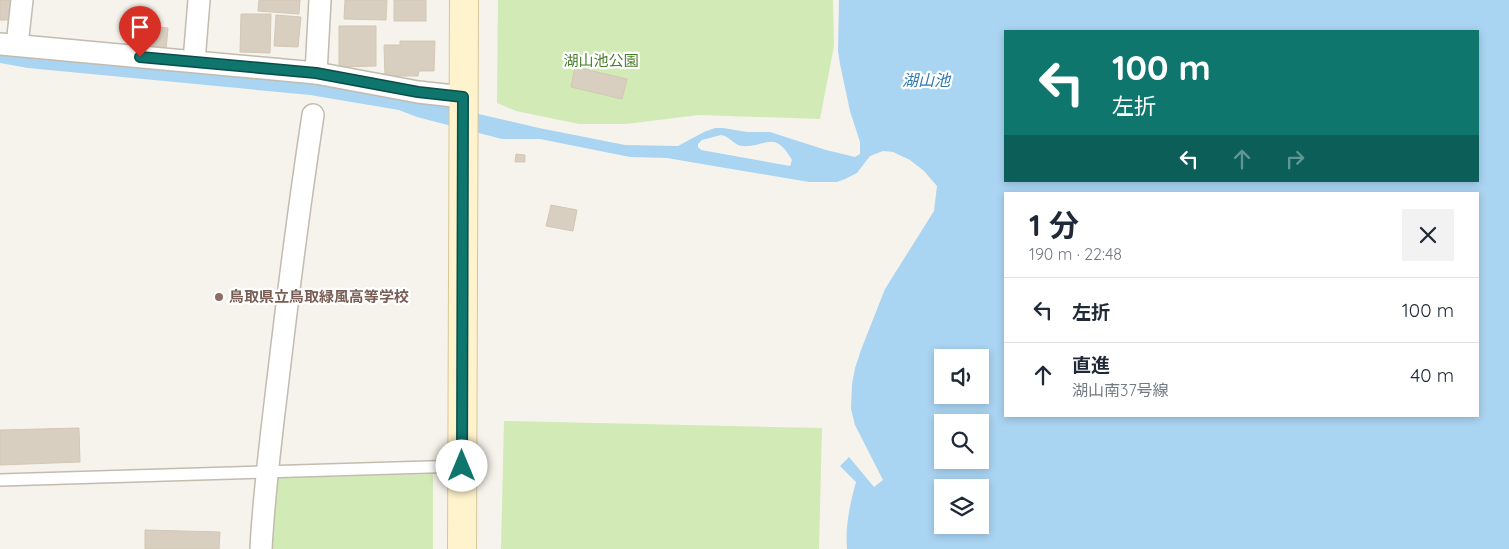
<!DOCTYPE html>
<html lang="ja">
<head>
<meta charset="utf-8">
<style>
	body { margin:0; font-family:Quicksand,"Noto Sans JP",sans-serif; background:#f2f2f3; color:#1f2937; height:100vh; display:flex; flex-direction:column; font-size:19px; white-space:nowrap }
	* { box-sizing:border-box; margin:0 }
	p { font-size:16px; color:#747a83 }
	.icon { flex:none; width:28px; height:28px; fill:none; stroke:currentColor; stroke-width:2; stroke-linecap:round; stroke-linejoin:round }
	.map { position:relative; flex:1; overflow:hidden }
	.sheet { position:absolute; left:1004px; top:192px; width:475px; height:225px; display:flex; flex-direction:column; background:#fff; border-radius:0px; box-shadow:0 2px 8px #0003 }
	.sheet>* { flex:none }
	.top-card { position:absolute; left:1004px; top:30px; width:475px; height:152px; border-radius:0px; box-shadow:0 2px 8px #0003; background:#0f766e; color:#fff; overflow:hidden }
	.fabs { position:absolute; left:934px; top:349px; display:grid; gap:10px }
	.fabs a { display:grid; place-items:center; width:55px; height:55px; border-radius:0px; background:#fff; box-shadow:0 2px 8px #0003; font-size:25px }
	.pin { position:absolute; display:grid; place-items:center; width:42px; height:42px; color:#fff; margin:-51px -21px; border-radius:50% 50% 50% 0; rotate:-45deg; box-shadow:0 0 5px #0007 }
	.pin .icon { rotate:45deg }
	.me { position:absolute; width:55px; margin:-28px; rotate:0deg; stroke-linejoin:round; filter:drop-shadow(0 0 4px #0008) }
	.turn { display:flex; align-items:center; gap:18px; height:105px; padding:0 25px; font-size:22px }
	.turn .icon { width:65px; height:65px; stroke-width:2.5 }
	.turn b { display:block; font-size:35px; line-height:42px }
	.lanes { display:flex; align-items:center; height:48px; padding:0 25px; background:#0003; justify-content:center; gap:25px; direction:ltr }
	.lanes .off { opacity:.35 }
	.round { display:grid; place-items:center; flex:none; width:52px; height:52px; border-radius:0px; background:#f2f2f3 }
	.head { display:flex; align-items:center; justify-content:space-between; height:85px; padding:0 25px }
	h1 { font-size:30px; font-weight:700; line-height:38px }
	ul { padding:0; list-style:none }
	li { display:flex; align-items:center; gap:15px; height:65px; padding:0 25px; border-top:1px solid #e0e1e3 }
	li div { flex:1 }
	li b { display:block; font-size:19px }
	li em { font-style:normal }
	.map>svg:first-child { display:block }
	.green { fill:#d2eab5 }
	.water { fill:#a9d4f2; fill-rule:evenodd }
	.building { fill:#d8cfc1; stroke:#d3c7b4 }
	.lines { fill:none; stroke-linecap:round; stroke-linejoin:round }
	.service-casing { stroke:#c2bbae; stroke-width:14 }
	.minor-casing { stroke:#c2bbae; stroke-width:24 }
	.secondary-casing { stroke:#d6c79b; stroke-width:30 }
	.service { stroke:#fff; stroke-width:11 }
	.minor { stroke:#fff; stroke-width:21 }
	.secondary { stroke:#fff3cd; stroke-width:28 }
	.route-casing { stroke:#0a4d48; stroke-width:12 }
	.route { stroke:#0f766e; stroke-width:9 }
	.education-dot { fill:#8d6e63; stroke:#fff; stroke-width:2 }
	.labels { text-anchor:middle; stroke-width:4.5; stroke-linejoin:round; paint-order:stroke }
	.park-label { font-size:15px; fill:#4a7f2a; stroke:#fff }
	.education-label { font-size:15px; font-weight:bold; fill:#785e54; stroke:#fff; text-anchor:start }
	.water-label { font-size:16px; font-style:italic; fill:#2e7ab2; stroke:#fff }
</style>
</head>
<body>
<div class="map">
<svg width="1509" height="549" viewBox="0 0 1509 549">
	<rect width="100%" height="100%" fill="#f6f3ec"/>
	<g class="green">
		<path d="M498,0H833L834,46L820,119L699,115L626,124H579L516,111L497,103Z"/>
		<path d="M504,421L822,428L819,549H501Z"/>
		<path d="M433,474V549H266L276,478Z"/>
	</g>
	<path class="water" d="M839,0H1509V549H847C845,526 850,504 856,482L840,466L849,457L874,487L883,480L855,425L851,409L852,384L855,368L861,350L885,289L934,211L937,186L924,171L910,160L893,152L883,151L870,156L857,173L845,179L837,182H809L667,158L630,157L540,139H502L417,117L399,110L310,95L28,68L0,63V49L302,77L422,101L539,128L625,145L678,146L704,132L715,128H723L747,132H770L826,150L855,157L860,154V142L850,111L840,64L838,51ZM1005,31H1478V181H1005ZM721,135C730,136 733,145 742,146C766,148 774,128 792,160L790,166L701,150L698,147V144L702,140ZM1005,194H1478V416H1005ZM942,358H980V395H942ZM942,422H980V460H942ZM942,488H980V525H942Z"/>
	<g class="building">
		<path d="M0,0H11L10,20H0Z"/>
		<path d="M259,0H300L299,14L258,11Z"/>
		<path d="M345,0H387L386,20L344,19Z"/>
		<rect x="394" y="0" width="32" height="21"/>
		<path d="M241,14H271L270,53L240,52Z"/>
		<path d="M276,15L301,17L298,47L274,46Z"/>
		<path d="M137,25L168,28L166,50L135,47Z"/>
		<path d="M339,26H376V66L339,67Z"/>
		<path d="M400,41H435L434,71H419L418,76H385L384,45H400Z"/>
		<path d="M575,67L627,79L622,99L571,87Z"/>
		<path d="M516,154L525,155V162H515Z"/>
		<path d="M551,205L577,210L573,231L546,226Z"/>
		<path d="M79,428L80,462L0,465V430Z"/>
		<path d="M145,530L220,532L219,549H145Z"/>
	</g>
	<g class="lines">
		<g class="service-casing">
			<path id="service" d="M0,480L462,466"/>
		</g>
		<g class="minor-casing">
			<g id="minor">
				<path d="M0,44L316,73L418,92L463,97"/>
				<path d="M17,45L22,0"/>
				<path d="M194,61L199,0"/>
				<path d="M316,73L320,0"/>
				<path d="M261,549C264,490 272,430 279,371C289,286 300,200 313,115"/>
			</g>
		</g>
		<g class="secondary-casing">
			<path id="secondary" d="M462,549L464,0"/>
		</g>
		<use href="#service" class="service"/>
		<use href="#minor" class="minor"/>
		<use href="#secondary" class="secondary"/>
	</g>
	<g class="lines">
		<g class="route-casing">
			<path id="route" d="M140,57L316,73L418,92L463,97L462,466"/>
		</g>
		<use href="#route" class="route"/>
	</g>
	<circle class="education-dot" cx="219" cy="297" r="5"/>
	<g class="labels">
		<g class="park-label">
			<text x="601" y="66">湖山池公園</text>
		</g>
		<g class="education-label">
			<text x="229" y="302">鳥取県立鳥取緑風高等学校</text>
		</g>
		<g class="water-label">
			<text x="926" y="86">湖山池</text>
		</g>
	</g>
</svg>
<div class="fabs">
<a><svg class="icon" aria-label="sound" viewBox="0 0 24 24"><path d="M4 9h4l5-4v14l-5-4H4zM17 9q2 3 0 6"/></svg></a>
<a><svg class="icon" aria-label="search" viewBox="0 0 24 24"><circle cx="10" cy="10" r="6"/><path d="M15 15l6 6"/></svg></a>
<a><svg class="icon" aria-label="layers" viewBox="0 0 24 24"><path d="M12 4l9 5-9 5-9-5zM3 14l9 5 9-5"/></svg></a>
</div>
<div class="pin" style="left:140px;top:57px;background:#d93025"><svg class="icon" aria-label="arrive" viewBox="0 0 24 24"><path d="M6 21V4h12l-3 4 3 4H6"/></svg></div>
<svg class="me" style="left:462px;top:466px" viewBox="-20 -20 40 40"><circle r="19" fill="#fff"/><path d="M0-13L10 11 0 6-10 11z" fill="#0f766e"/></svg>
<div class="top-card">
<div class="turn"><svg class="icon" aria-label="left" viewBox="0 0 24 24"><path d="M17 20v-9H6M10 6l-5 5 5 5"/></svg><div><b>100 m</b>左折</div></div>
<div class="lanes"><svg class="icon" aria-label="left" viewBox="0 0 24 24"><path d="M17 20v-9H6M10 6l-5 5 5 5"/></svg><svg class="icon off" aria-label="ahead" viewBox="0 0 24 24"><path d="M12 20V5M6 11l6-6 6 6"/></svg><svg class="icon off" aria-label="right" viewBox="0 0 24 24"><path d="M7 20v-9h11M14 6l5 5-5 5"/></svg></div>
</div>
<section class="sheet">
<div class="head"><div><h1>1 分</h1><p>190 m · 22:48</p></div><a class="round"><svg class="icon" aria-label="close" viewBox="0 0 24 24"><path d="M6 6l12 12M18 6L6 18"/></svg></a></div>
<ul>
<li><svg class="icon" aria-label="left" viewBox="0 0 24 24"><path d="M17 20v-9H6M10 6l-5 5 5 5"/></svg><div><b>左折</b></div><em>100 m</em></li>
<li><svg class="icon" aria-label="ahead" viewBox="0 0 24 24"><path d="M12 20V5M6 11l6-6 6 6"/></svg><div><b>直進</b><p>湖山南37号線</p></div><em>40 m</em></li>
</ul>
</section>
</div>
</body>
</html>
